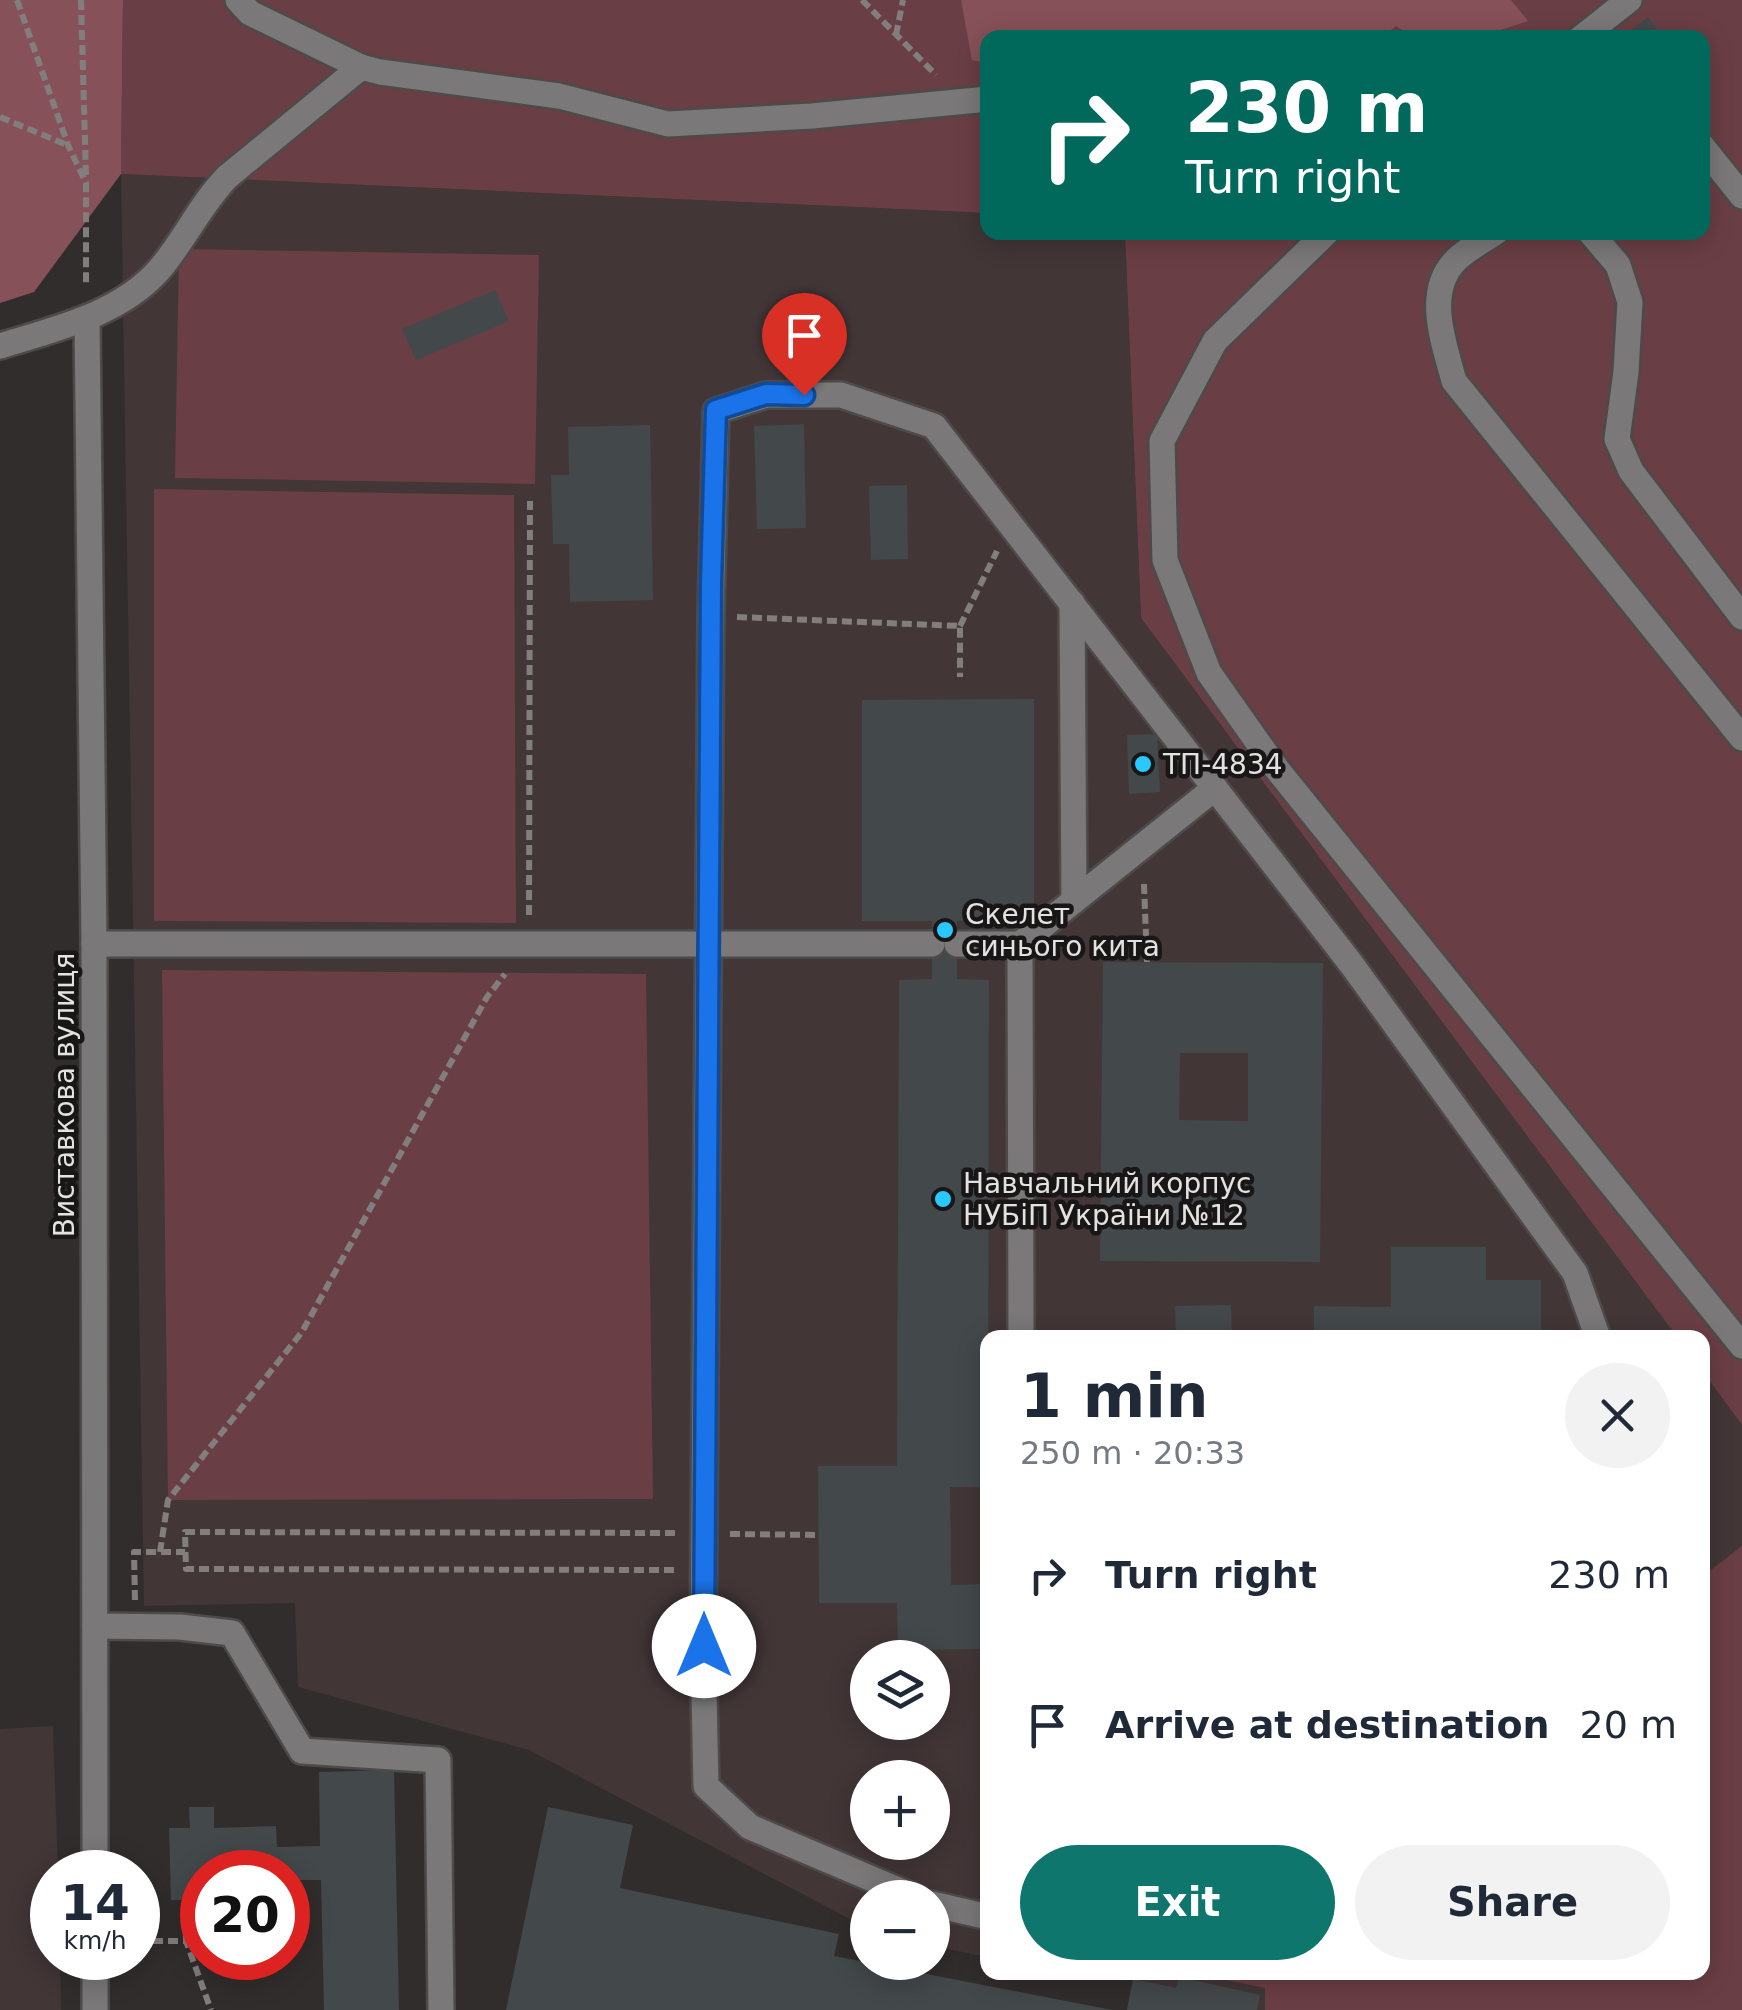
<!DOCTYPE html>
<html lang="en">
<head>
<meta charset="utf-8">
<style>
	body { margin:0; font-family:"DejaVu Sans",sans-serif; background:#f2f2f3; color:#1f2937; height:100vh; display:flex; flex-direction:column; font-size:38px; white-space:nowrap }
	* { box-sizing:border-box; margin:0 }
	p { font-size:32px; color:#747a83 }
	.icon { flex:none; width:55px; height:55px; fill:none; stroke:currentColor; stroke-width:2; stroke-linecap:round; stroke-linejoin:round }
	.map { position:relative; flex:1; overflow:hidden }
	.details { position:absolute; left:980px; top:1330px; width:730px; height:650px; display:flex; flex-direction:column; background:#fff; border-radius:20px; box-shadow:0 5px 25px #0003 }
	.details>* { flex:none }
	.banner { position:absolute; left:980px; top:30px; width:730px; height:210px; border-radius:20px; box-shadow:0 5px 25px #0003; background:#00695c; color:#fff; overflow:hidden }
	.tools { position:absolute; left:850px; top:1640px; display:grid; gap:20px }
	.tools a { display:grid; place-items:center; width:100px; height:100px; border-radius:50%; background:#fff; box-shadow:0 5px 25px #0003; font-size:50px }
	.speed { position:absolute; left:30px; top:1850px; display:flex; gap:20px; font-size:50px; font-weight:700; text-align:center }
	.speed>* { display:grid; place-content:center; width:130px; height:130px; border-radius:50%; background:#fff; box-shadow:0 5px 25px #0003; line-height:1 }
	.speed small { font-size:25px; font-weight:400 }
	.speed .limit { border:15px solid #d22; background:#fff; color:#111 }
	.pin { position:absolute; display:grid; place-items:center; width:85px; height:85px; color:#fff; margin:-102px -42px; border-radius:50% 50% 50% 0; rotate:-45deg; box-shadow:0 0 10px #0007 }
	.pin .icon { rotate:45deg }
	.me { position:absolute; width:110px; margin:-55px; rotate:0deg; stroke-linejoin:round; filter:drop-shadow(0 0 8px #0008) }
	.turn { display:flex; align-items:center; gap:35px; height:210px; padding:0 40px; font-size:45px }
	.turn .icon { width:130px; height:130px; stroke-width:2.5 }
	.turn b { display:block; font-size:70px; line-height:85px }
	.round { display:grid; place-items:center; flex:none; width:105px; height:105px; border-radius:52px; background:#f2f2f3 }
	.overview { display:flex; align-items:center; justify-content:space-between; height:170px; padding:0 40px }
	h1 { font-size:60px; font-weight:800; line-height:75px }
	.cta { display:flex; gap:20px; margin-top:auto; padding:20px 40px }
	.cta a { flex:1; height:115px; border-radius:60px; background:#0f766e; color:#fff; font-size:40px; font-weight:800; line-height:115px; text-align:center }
	.cta a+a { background:#f2f2f3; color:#1f2937 }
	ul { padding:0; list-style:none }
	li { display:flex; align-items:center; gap:30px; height:150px; padding:0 40px }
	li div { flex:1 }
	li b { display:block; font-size:38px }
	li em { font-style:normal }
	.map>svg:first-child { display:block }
	.built { fill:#423637; fill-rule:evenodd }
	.green { fill:#6a3e45 }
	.forest { fill:#875159 }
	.building { fill:#43484b; fill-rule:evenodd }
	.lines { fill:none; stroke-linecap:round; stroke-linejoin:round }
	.minor-casing { stroke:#4e4a4a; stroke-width:30 }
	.path { stroke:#827e7e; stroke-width:6; stroke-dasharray:10 5; stroke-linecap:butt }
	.minor { stroke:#7a7878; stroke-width:25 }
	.route-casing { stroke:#114b97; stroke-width:25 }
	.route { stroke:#1a73e8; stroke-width:18 }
	.poi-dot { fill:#29c8ff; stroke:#181616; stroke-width:4 }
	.labels { text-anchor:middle; stroke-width:9; stroke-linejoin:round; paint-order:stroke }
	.poi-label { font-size:28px; fill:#e4e1e1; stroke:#181616; text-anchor:start }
	.street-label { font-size:28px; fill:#e4e1e1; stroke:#181616 }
</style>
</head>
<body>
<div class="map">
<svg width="1742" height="2010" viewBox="0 0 1742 2010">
	<rect width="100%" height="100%" fill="#322d2d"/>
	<g class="built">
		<path d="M121,174L987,213L988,232L1125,233L1141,618L1677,1337L988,1338L987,1957L933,1946L932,1898H868L867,1928L529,1750L298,1687L295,1603L144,1606ZM868,1658H932V1722H868ZM868,1778H932V1842H868Z"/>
		<path d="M1703,1372L1742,1425V2010H1127L1134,1973H1078L1702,1972Z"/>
		<path d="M53,1726L58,1872H52V1958H60L61,2010H0V1729Z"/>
	</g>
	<g class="green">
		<path d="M123,0H1742V1425L1703,1372L1702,1338L1677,1337L1141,618L1125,233L1702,232V38H988L987,213L121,174Z"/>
		<path d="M179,249L539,255L535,484L175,478Z"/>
		<path d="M154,489L514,495L516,923L154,921Z"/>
		<path d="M162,970L646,974L653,1499L168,1500Z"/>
		<path d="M1742,1546V2010H1265V1988L1192,1973L1702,1972L1703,1576Z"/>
	</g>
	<g class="forest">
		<path d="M0,0H123L121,174L34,292L0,303Z"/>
		<path d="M961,0H1511L1528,21C1488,34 1433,53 1396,26L1381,38H988L987,63L972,60Z"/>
	</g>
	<g class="building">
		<path d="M1648,17L1663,38H1621Z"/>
		<path d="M495,290L509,321L416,360L402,329Z"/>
		<path d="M804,424L806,528L757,529L754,426Z"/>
		<path d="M650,425L653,600L570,602L569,544H553L551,475H569L568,427Z"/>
		<path d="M907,485L908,559L871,560L869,486Z"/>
		<path d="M1034,699V921H957V979L989,980L988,1465L986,1487H950L951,1585L984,1584V1649L898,1650L897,1603H819L818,1466H897L899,980L932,979V921H862V700Z"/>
		<path d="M1157,734L1160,792L1129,794L1127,735Z"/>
		<path d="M1103,962L1323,963L1320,1262L1100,1261ZM1180,1053H1248V1121L1179,1120Z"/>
		<path d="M1391,1247H1486V1280H1541V1338H1314V1306L1391,1307Z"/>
		<path d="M1231,1305L1232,1338H1176L1175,1306Z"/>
		<path d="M394,1770L399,2010H324L321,1880H288V1872H202V1900H171L169,1828H190L189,1807H214V1828L276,1826L277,1847L320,1846L319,1772Z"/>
		<path d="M548,1807L633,1825L620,1888L839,1934L834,1956L1112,2010H506Z"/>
		<path d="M1180,1977L1260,1995L1257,2010H1127L1133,1979L1176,1988Z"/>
	</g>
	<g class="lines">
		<g class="minor-casing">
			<g id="minor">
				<path d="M238,0L250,13L361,67L380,72L559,96L668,124L812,116L988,99"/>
				<path d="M1581,38L1629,0"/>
				<path d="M1702,146L1742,196"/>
				<path d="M1327,232L1215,341L1162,441L1165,560L1209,673L1276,768L1742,1346"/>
				<path d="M1496,232C1483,241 1467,249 1456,260C1424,292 1444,343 1454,381L1742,738"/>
				<path d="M1590,232L1618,265L1630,302L1626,372L1617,439L1631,471L1742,617"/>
				<path d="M87,318L94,944L95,1872"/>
				<path d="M0,346C54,329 119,315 159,270C184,241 200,205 227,177L361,67"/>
				<path d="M1072,603L1074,901"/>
				<path d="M94,944H932"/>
				<path d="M957,944H1020L1021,1338"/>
				<path d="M1020,944L1215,788"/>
				<path d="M95,1626L180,1627L232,1633L302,1751L438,1760L441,2010"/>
				<path d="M917,1898L750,1827L706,1786L703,1647L711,616L716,411L766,395H841L934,426L1352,965L1575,1273L1598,1338"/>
				<path d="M932,1904L988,1917"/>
				<path d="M95,1958V2010"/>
			</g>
		</g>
		<g class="path">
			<path d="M17,0L68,145L86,183V286"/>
			<path d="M81,0L86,177"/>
			<path d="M862,0L936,75"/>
			<path d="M896,35L903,0"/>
			<path d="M0,117L67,145"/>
			<path d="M737,617L960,626V677"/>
			<path d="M960,626L997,551"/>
			<path d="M1144,884L1147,962"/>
			<path d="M529,915L530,501"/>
			<path d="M730,1534L819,1535"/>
			<path d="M160,1552L168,1500L302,1332L487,997L505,974"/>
			<path d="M674,1570L186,1569L185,1532L678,1533"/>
			<path d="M135,1600L134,1552H185"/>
			<path d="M185,1901L186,1941"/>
			<path d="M138,1941H186L211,2010"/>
		</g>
		<use href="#minor" class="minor"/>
	</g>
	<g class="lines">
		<g class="route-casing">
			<path id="route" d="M704,1646L711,584L716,410L766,394L804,395"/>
		</g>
		<use href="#route" class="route"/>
	</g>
	<g class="poi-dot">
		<circle cx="1143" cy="764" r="10"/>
		<circle cx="945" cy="930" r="10"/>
		<circle cx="943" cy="1199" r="10"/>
	</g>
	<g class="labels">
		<g class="poi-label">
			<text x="1163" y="774">ТП-4834</text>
			<text x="965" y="924">Скелет<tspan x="965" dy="32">синього кита</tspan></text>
			<text x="963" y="1193">Навчальний корпус<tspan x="963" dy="32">НУБіП України №12</tspan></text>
		</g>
		<g class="street-label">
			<text transform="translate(64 1095) rotate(-90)" y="10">Виставкова вулиця</text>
		</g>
	</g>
</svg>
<div class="tools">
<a><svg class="icon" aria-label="layers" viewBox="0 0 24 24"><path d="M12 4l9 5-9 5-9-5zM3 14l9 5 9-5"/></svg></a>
<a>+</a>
<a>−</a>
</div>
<div class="speed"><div>14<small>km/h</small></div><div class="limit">20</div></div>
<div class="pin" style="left:804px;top:395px;background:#d93025"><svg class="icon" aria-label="arrive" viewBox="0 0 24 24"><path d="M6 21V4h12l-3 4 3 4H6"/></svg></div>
<svg class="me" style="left:704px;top:1646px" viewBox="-20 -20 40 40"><circle r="19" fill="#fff"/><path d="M0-13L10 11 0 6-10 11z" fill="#1a73e8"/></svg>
<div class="banner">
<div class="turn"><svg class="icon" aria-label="right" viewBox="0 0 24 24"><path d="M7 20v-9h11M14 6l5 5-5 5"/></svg><div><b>230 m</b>Turn right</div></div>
</div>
<section class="details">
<div class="overview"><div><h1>1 min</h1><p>250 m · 20:33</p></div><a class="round"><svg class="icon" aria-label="close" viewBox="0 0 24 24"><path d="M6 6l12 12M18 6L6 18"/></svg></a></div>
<ul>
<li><svg class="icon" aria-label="right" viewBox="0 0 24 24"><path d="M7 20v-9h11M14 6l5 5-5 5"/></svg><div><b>Turn right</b></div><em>230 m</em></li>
<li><svg class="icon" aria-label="arrive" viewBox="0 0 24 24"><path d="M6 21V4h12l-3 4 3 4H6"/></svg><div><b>Arrive at destination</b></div><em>20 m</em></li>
</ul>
<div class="cta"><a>Exit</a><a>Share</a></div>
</section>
</div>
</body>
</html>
